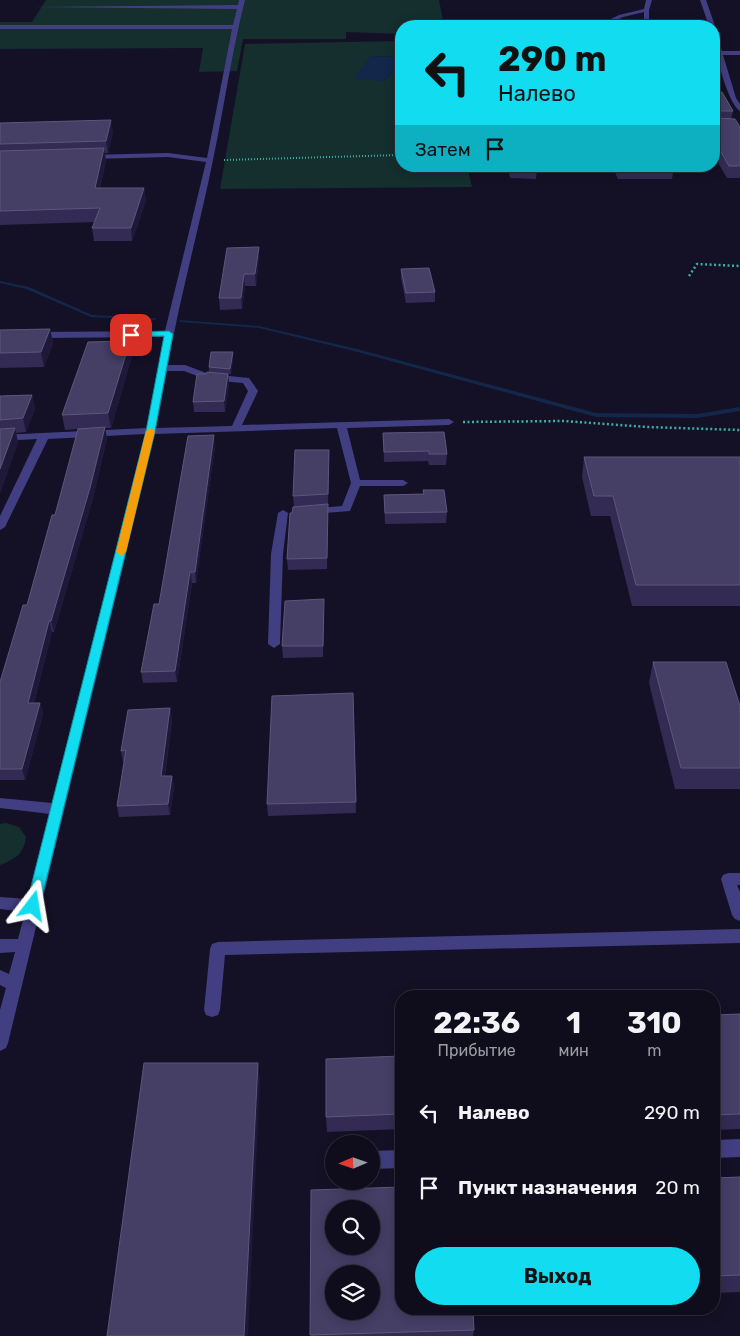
<!DOCTYPE html>
<html lang="ru">
<head>
<meta charset="utf-8">
<style>
	body { margin:0; font-family:Rubik,sans-serif; background:#181625; color:#f1f3f6; height:100vh; display:flex; flex-direction:column; font-size:19px; white-space:nowrap }
	* { box-sizing:border-box; margin:0 }
	p { font-size:16px; color:#9b9ca3 }
	.icon { flex:none; width:28px; height:28px; fill:none; stroke:currentColor; stroke-width:2; stroke-linecap:round; stroke-linejoin:round }
	.map { position:relative; flex:1; overflow:hidden }
	.details { position:absolute; left:395px; top:990px; width:325px; height:325px; display:flex; flex-direction:column; background:#0f0d1c; border-radius:20px; box-shadow:0 2px 12px #0003,0 0 0 1px #2f2d3b }
	.details>* { flex:none }
	.hud { position:absolute; left:395px; top:20px; width:325px; height:152px; border-radius:20px; box-shadow:0 2px 12px #0003,0 0 0 1px #2f2d3b; background:#11dcf0; color:#111; overflow:hidden }
	.needle { width:32px; rotate:268deg }
	.buttons { position:absolute; left:325px; top:1135px; display:grid; gap:10px }
	.buttons a { display:grid; place-items:center; width:55px; height:55px; border-radius:50%; background:#0f0d1c; box-shadow:0 2px 12px #0003,0 0 0 1px #2f2d3b; font-size:25px }
	.pin { position:absolute; display:grid; place-items:center; width:42px; height:42px; color:#fff; margin:-21px; border-radius:10px; box-shadow:0 2px 8px #0006 }
	.me { position:absolute; width:55px; margin:-28px; rotate:14deg; stroke-linejoin:round; filter:drop-shadow(0 0 4px #0008) }
	.turn { display:flex; align-items:center; gap:18px; height:105px; padding:0 20px; font-size:22px }
	.turn .icon { width:65px; height:65px; stroke-width:2.5 }
	.turn b { display:block; font-size:35px; line-height:42px }
	.then { display:flex; align-items:center; height:48px; padding:0 20px; background:#0003; gap:10px; font-size:19px }
	.eta { display:flex; justify-content:space-evenly; align-items:center; height:85px; text-align:center }
	.eta b { font-size:30px; font-weight:700; line-height:35px }
	.button { display:flex; gap:10px; margin-top:auto; padding:10px 20px }
	.button a { flex:1; height:58px; border-radius:30px; background:#11dcf0; color:#111; font-size:20px; font-weight:700; line-height:58px; text-align:center }
	ul { padding:0; list-style:none }
	li { display:flex; align-items:center; gap:15px; height:75px; padding:0 20px }
	li div { flex:1 }
	li b { display:block; font-size:19px }
	li em { font-style:normal }
	.map>svg:first-child { display:block }
	.green { fill:#142f2e }
	.water { fill:#122749 }
	.lines { fill:none; stroke-linecap:round; stroke-linejoin:round }
	.stream { fill:#122749; fill-rule:evenodd }
	.path-far1 { stroke:#38b1a8; stroke-width:2; stroke-dasharray:1 2; stroke-linecap:butt }
	.path { stroke:#38b1a8; stroke-width:2.5; stroke-dasharray:2 2.5; stroke-linecap:butt }
	.minor { fill:#413f82; fill-rule:evenodd }
	.wall { fill:#332b53 }
	.shaded-wall { fill:#1f1939 }
	.building { fill:#453e65; stroke:#5d567d; fill-rule:evenodd }
	.route { fill:#11dcf0; stroke:#0b8f9c }
	.slow { fill:#f59e0b }
</style>
</head>
<body>
<div class="map">
<svg width="740" height="1336" viewBox="0 0 740 1336">
	<rect width="100%" height="100%" fill="#141126"/>
	<g class="green">
		<path d="M46,0H439L444,26H401V34L346,32V39H243L237,71L199,72L203,48L0,49V22H32Z"/>
		<path d="M401,41V57L370,56L384,81L401,64V166H467L472,187L220,189L245,44Z"/>
		<path d="M6,823L19,827L26,837C24,854 15,859 0,865V824Z"/>
	</g>
	<path class="water" d="M370,56L401,57V64L384,81L354,79Z"/>
	<g class="lines">
		<g class="stream">
			<path d="M0,281L29,287L92,315L155,318L157,319L155,320L91,317L26,289L0,283Z"/>
			<path d="M179,320L259,326L357,349L596,413L697,414L740,407V411L697,418L596,417L354,351L259,328L181,322L179,321Z"/>
		</g>
		<path class="path-far1" d="M224,160L401,155"/>
		<g class="path">
			<path d="M689,276L697,264L740,266"/>
			<path d="M463,422L564,421L647,427L740,430"/>
		</g>
		<g class="minor">
			<path d="M239,0H245C232,51 224,107 213,160C199,229 180,296 168,365H185L209,374L249,378L258,391L242,425L449,419L454,422L449,425L347,428L360,480H403L408,483L403,486H360L350,511L312,514L307,511L308,509L342,506L351,483L337,428L155,434L8,1043L6,1048L0,1051V1010L6,988L0,985V970L9,974L15,952L0,953V939H18L25,912L0,909V897L28,899L50,814L0,808V798L52,803L145,434L48,439L5,527L0,530V516L37,439L0,441V435L147,428L164,337L36,338L32,335L36,332L165,331L206,162L168,157L90,159L87,157L90,155L168,153L207,158L232,29H0V25H233L237,9L33,7L238,5ZM167,371H184L208,380L243,383L248,391L232,426L156,428Z"/>
			<path d="M646,0H652L649,10V26H644V12L623,17L604,26H597L619,15L644,9Z"/>
			<path d="M700,0H706L715,26L714,27L709,26Z"/>
			<path d="M714,31L717,33L722,51H740V55H723L736,98L740,104V111C727,103 713,47 714,31Z"/>
			<path d="M283,510L288,513L283,554L280,644L274,648L268,644L271,554L278,513Z"/>
			<path d="M728,873H740V885H737L740,892V921L735,919L732,915L721,879L723,875Z"/>
			<path d="M740,929V943L225,955L220,1010L218,1015L212,1017L206,1015L204,1010L210,949L212,944L218,942Z"/>
			<path d="M740,1139V1157L714,1158V1140Z"/>
			<path d="M401,1150V1168L371,1169V1151Z"/>
		</g>
	</g>
	<g class="wall">
		<path d="M714,84L718,92L733,111L731,119L740,127V178H727L714,156Z"/>
		<path d="M0,123L113,132L108,153H105L106,161L100,188H144L146,201L132,241H94L92,228L95,222L0,225Z"/>
		<path d="M508,166H537V169L536,179L510,178Z"/>
		<path d="M612,166H674L672,179H618Z"/>
		<path d="M259,258L256,286H245L242,309L220,310L219,298Z"/>
		<path d="M401,269L435,292V302L406,303L401,278Z"/>
		<path d="M50,329L53,343L44,367L0,368V330Z"/>
		<path d="M130,341L132,356L111,428H105L107,438L93,498L54,632H52L34,703H40L43,714L25,780H0V682L27,605L55,515L78,429L65,430L62,415Z"/>
		<path d="M233,352V357L231,374H228L229,384L225,412H194L193,402L206,374L209,372V367Z"/>
		<path d="M32,395L35,409L26,432L16,433L18,442L0,493V396Z"/>
		<path d="M383,433L447,454L446,465H429L428,461L384,462Z"/>
		<path d="M215,446L196,583H192L177,682L143,683L141,672L159,604Z"/>
		<path d="M329,450L327,569L288,570L287,559L294,507L293,496Z"/>
		<path d="M584,457H740V606H632L610,516H591L582,477Z"/>
		<path d="M423,490L447,512L446,523L385,524L384,495L423,494Z"/>
		<path d="M324,610L323,657L283,658L282,646Z"/>
		<path d="M653,662L740,706V789H675L649,683Z"/>
		<path d="M353,693L356,813L268,816L267,804Z"/>
		<path d="M170,708L172,720L165,776H172L174,787L170,815L119,817L117,806L124,762H123L121,751Z"/>
		<path d="M740,1014V1129L714,1130V1015Z"/>
		<path d="M401,1056V1129L327,1132L326,1117Z"/>
		<path d="M740,1177V1292L714,1293V1178Z"/>
		<path d="M311,1190L474,1330L473,1336H311Z"/>
	</g>
	<g class="shaded-wall">
		<path d="M111,120L113,132L108,153L106,141Z"/>
		<path d="M104,148L106,161L97,201L95,188Z"/>
		<path d="M144,188L146,201L132,241L131,228Z"/>
		<path d="M259,247V258L256,286L255,274Z"/>
		<path d="M244,274L245,286L242,309L241,298Z"/>
		<path d="M50,329L53,343L44,367L41,352Z"/>
		<path d="M130,341L132,356L111,428L108,413Z"/>
		<path d="M233,352V357L231,374L230,369Z"/>
		<path d="M228,374L229,384L225,412L224,401Z"/>
		<path d="M32,395L35,409L26,432L23,418Z"/>
		<path d="M105,427L107,438L93,498L54,632L51,621Z"/>
		<path d="M15,428L18,442L0,493V469Z"/>
		<path d="M214,435L215,446L196,583L195,572Z"/>
		<path d="M190,572L192,583L177,682L175,671Z"/>
		<path d="M49,621L52,632L31,714L28,703Z"/>
		<path d="M40,703L43,714L25,780L22,769Z"/>
		<path d="M170,708L172,720L163,788L161,776Z"/>
		<path d="M172,776L174,787L170,815L168,804Z"/>
		<path d="M258,1063L260,1081L248,1336H244Z"/>
	</g>
	<g class="building">
		<path d="M714,84L718,92H722L733,111H716L715,118L735,119L740,127V166H729L714,140Z"/>
		<path d="M111,120L106,141L0,144V123Z"/>
		<path d="M104,148L95,188H144L131,228H92L100,208L0,211V151Z"/>
		<path d="M510,166H537V169L511,168Z"/>
		<path d="M259,247L255,274H244L241,298H219L227,248Z"/>
		<path d="M429,268L435,292L406,293L401,269Z"/>
		<path d="M50,329L41,352L0,353V330Z"/>
		<path d="M130,341L108,413L62,415L88,342Z"/>
		<path d="M211,352H233L230,369L209,367Z"/>
		<path d="M207,372L228,374L224,401L193,402L197,374H206Z"/>
		<path d="M32,395L23,418L0,420V396Z"/>
		<path d="M105,427L90,488L51,621H49L28,703H40L22,769H0V682L23,605H27L52,515H55L78,429Z"/>
		<path d="M15,428L0,469V429Z"/>
		<path d="M444,432L447,454H429V451L384,452L383,433Z"/>
		<path d="M214,435L195,572H190L175,671L141,672L154,604H159L188,436Z"/>
		<path d="M295,450H329L328,494L293,496Z"/>
		<path d="M584,457H740V585H636L613,496H594Z"/>
		<path d="M423,490H444L447,512L385,513L384,495L424,494Z"/>
		<path d="M328,504L327,558L287,559L290,513H292L293,507Z"/>
		<path d="M324,599L323,646H282L285,601Z"/>
		<path d="M653,662H726L740,706V768H681Z"/>
		<path d="M353,693L356,802L267,804L272,696Z"/>
		<path d="M170,708L161,776H172L168,804L117,806L126,750L121,751L128,710Z"/>
		<path d="M740,1014V1114L714,1115V1015Z"/>
		<path d="M401,1056V1114L326,1117V1059Z"/>
		<path d="M144,1063H258L244,1336H107Z"/>
		<path d="M740,1177V1275L714,1276V1178Z"/>
		<path d="M401,1187V1309H473L474,1330L310,1335L311,1190ZM334,1209H371V1246H334ZM334,1274H371V1311H334Z"/>
	</g>
	<path class="route" d="M169,331L173,334L155,431L40,906L38,910H28L26,906L146,431L164,336L131,337L127,335L131,332Z"/>
	<path class="slow" d="M151,428L155,431L126,552L121,556L116,552L146,431Z"/>
</svg>
<div class="buttons">
<a><svg class="needle" viewBox="-14 -14 28 28"><path d="M0-13l5 13h-10z" fill="#e53935"/><path d="M0 13l5-13h-10z" fill="#9b9ca3"/></svg></a>
<a><svg class="icon" aria-label="search" viewBox="0 0 24 24"><circle cx="10" cy="10" r="6"/><path d="M15 15l6 6"/></svg></a>
<a><svg class="icon" aria-label="layers" viewBox="0 0 24 24"><path d="M12 4l9 5-9 5-9-5zM3 14l9 5 9-5"/></svg></a>
</div>
<div class="pin" style="left:131px;top:335px;background:#d93025"><svg class="icon" aria-label="arrive" viewBox="0 0 24 24"><path d="M6 21V4h12l-3 4 3 4H6"/></svg></div>
<svg class="me" style="left:33px;top:906px" viewBox="-20 -20 40 40"><path d="M0-17L14 15 0 8-14 15z" fill="#11dcf0" stroke="#fff" stroke-width="4"/></svg>
<div class="hud">
<div class="turn"><svg class="icon" aria-label="left" viewBox="0 0 24 24"><path d="M17 20v-9H6M10 6l-5 5 5 5"/></svg><div><b>290 m</b>Налево</div></div>
<div class="then">Затем<svg class="icon" aria-label="arrive" viewBox="0 0 24 24"><path d="M6 21V4h12l-3 4 3 4H6"/></svg></div>
</div>
<section class="details">
<div class="eta">
<div><b>22:36</b><p>Прибытие</p></div>
<div><b>1</b><p>мин</p></div>
<div><b>310</b><p>m</p></div>
</div>
<ul>
<li><svg class="icon" aria-label="left" viewBox="0 0 24 24"><path d="M17 20v-9H6M10 6l-5 5 5 5"/></svg><div><b>Налево</b></div><em>290 m</em></li>
<li><svg class="icon" aria-label="arrive" viewBox="0 0 24 24"><path d="M6 21V4h12l-3 4 3 4H6"/></svg><div><b>Пункт назначения</b></div><em>20 m</em></li>
</ul>
<div class="button"><a>Выход</a></div>
</section>
</div>
</body>
</html>
